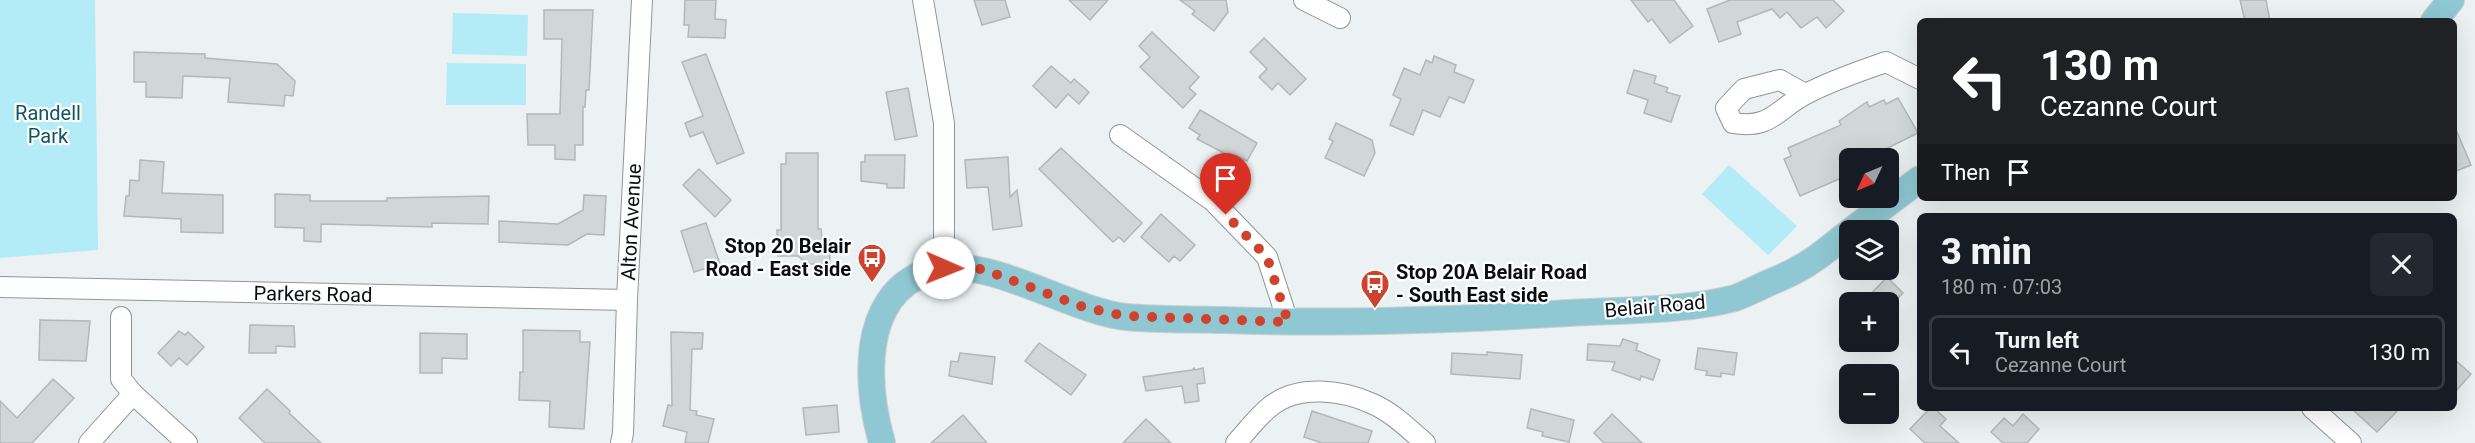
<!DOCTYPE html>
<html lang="en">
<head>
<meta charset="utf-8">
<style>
	body { margin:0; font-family:Roboto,sans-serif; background:#242831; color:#f1f3f6; height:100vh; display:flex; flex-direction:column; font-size:22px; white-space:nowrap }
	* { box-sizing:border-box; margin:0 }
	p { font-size:20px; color:#9ea1a6 }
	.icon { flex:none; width:33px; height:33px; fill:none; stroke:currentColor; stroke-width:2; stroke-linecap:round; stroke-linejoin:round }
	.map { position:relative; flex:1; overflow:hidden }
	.side { position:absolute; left:1917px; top:213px; width:540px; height:198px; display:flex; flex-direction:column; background:#171b24; border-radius:9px; box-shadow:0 6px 24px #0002 }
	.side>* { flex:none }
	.hud { position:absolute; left:1917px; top:18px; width:540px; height:183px; border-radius:9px; box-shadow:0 6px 24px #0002; background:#202124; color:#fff; overflow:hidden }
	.needle { width:39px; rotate:226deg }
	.controls { position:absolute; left:1839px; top:148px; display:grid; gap:12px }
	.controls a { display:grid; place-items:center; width:60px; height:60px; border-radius:9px; background:#171b24; box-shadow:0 6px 24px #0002; font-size:30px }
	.pin { position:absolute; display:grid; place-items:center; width:51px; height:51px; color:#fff; margin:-62px -26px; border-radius:50% 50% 50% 0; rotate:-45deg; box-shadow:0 0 6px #0007 }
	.pin .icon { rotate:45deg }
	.me { position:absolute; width:66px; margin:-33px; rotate:91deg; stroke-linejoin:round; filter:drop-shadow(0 0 4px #0008) }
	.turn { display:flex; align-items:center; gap:21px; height:126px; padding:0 24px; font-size:27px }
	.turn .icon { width:78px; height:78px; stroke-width:2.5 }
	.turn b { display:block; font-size:42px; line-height:51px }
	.then { display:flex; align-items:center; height:57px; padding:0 24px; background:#0003; gap:12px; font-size:22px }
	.round { display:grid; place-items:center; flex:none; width:63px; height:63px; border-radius:9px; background:#242831 }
	.overview { display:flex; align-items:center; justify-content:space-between; height:102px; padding:0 24px }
	h1 { font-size:36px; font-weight:800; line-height:45px }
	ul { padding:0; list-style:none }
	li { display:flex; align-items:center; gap:18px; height:75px; margin:0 12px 9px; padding:0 12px; border:3px solid #363941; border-radius:9px }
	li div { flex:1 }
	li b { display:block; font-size:22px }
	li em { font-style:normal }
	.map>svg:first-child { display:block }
	.green { fill:#b3ebf6 }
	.building { fill:#d1d7d8; stroke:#b2b8b9; stroke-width:1.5 }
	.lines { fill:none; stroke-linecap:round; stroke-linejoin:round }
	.minor-casing { stroke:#909697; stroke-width:22 }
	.major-casing { stroke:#cececf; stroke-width:28 }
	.minor { stroke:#fff; stroke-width:20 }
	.major { stroke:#8fc8d2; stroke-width:26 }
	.route { stroke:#cf422e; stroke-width:10; stroke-dasharray:0 18 }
	.labels { text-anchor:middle; stroke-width:4.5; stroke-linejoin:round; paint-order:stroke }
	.park-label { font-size:20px; fill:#12545f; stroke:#fcfeff }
	.street-label { font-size:20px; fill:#0a0c0d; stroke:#fcfeff }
	.poi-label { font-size:20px; font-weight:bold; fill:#0a0c0d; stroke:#fcfeff; text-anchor:end }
</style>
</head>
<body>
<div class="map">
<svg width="2475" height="443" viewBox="0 0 2475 443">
	<rect width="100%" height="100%" fill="#ecf2f3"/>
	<g class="green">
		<path d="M0,0H95L98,250L0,258Z"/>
		<path d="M453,13L528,15L527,56L452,54Z"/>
		<path d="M447,63L526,64V105H446Z"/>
		<path d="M1729,165L1797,226L1768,255L1702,194Z"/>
	</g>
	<g class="building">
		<path d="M685,0H716L715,19L726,20L725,38L688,37L689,25H684Z"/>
		<path d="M974,0H1005L1010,17L982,25Z"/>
		<path d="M1069,0H1108L1090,20Z"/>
		<path d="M1180,0H1226L1228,12L1214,31L1192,14L1195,11Z"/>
		<path d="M1631,0H1674L1693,26L1670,43L1652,19L1648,22Z"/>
		<path d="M1730,0H1833L1844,11L1826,28L1817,17L1801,28L1787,12L1780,18L1772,9L1737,22L1741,34L1719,42L1707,9Z"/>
		<path d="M2240,0H2266L2270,21H2245Z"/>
		<path d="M544,10H593L589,90H586L585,107H583V145H575V160L555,159V145H528L527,114H560L562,39H544Z"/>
		<path d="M1152,32L1199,77L1189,88L1196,94L1183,108L1140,67L1150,57L1139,46Z"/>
		<path d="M1264,38L1306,79L1290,95L1278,83L1272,90L1259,77L1267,69L1250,52Z"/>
		<path d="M134,52L205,54V58L277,64L295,81L293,96L285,95L284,106L228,102L230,78L183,76L182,98L146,97V82H134Z"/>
		<path d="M706,54L744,153L717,164L703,132L690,137L685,123L703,116L682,62Z"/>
		<path d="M1434,56L1456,65L1454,72L1474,80L1464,103L1449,97L1440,117L1423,110L1413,135L1390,125L1401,99L1393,95L1404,68L1420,75L1426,60L1432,63Z"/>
		<path d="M1051,66L1071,83L1074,79L1089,92L1079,104L1068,94L1056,108L1033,86Z"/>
		<path d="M1634,70L1656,76L1654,83L1668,88L1666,92L1680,96L1671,122L1644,113L1648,100L1627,93Z"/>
		<path d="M908,88L917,136L895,140L886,92Z"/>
		<path d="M1898,98L1918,133L1866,159H1839L1846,176L1800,196L1784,159L1791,156L1788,148L1841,125L1839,121L1867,102L1869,107L1884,100L1886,104Z"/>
		<path d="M1200,110L1257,143L1247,161L1237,156L1235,159L1197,139L1200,135L1189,128Z"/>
		<path d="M1336,123L1372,140L1375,153L1364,176L1325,158L1333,141L1329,139Z"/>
		<path d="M2454,125L2471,165L2454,172Z"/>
		<path d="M1061,148L1142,223L1124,242L1119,237L1113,242L1039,169Z"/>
		<path d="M786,153H818V229H821L822,240H829L830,264H807L798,256H778L777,230H781V164H786Z"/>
		<path d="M865,155H905L904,188H887V184L861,181V162H865Z"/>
		<path d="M1008,157L1010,197L1017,190L1022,226L993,230L988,187L967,188L965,160Z"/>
		<path d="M140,160L164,162L162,193L223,195V233L181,232V219L124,216L126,196H129L130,180L139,181Z"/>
		<path d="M699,169L731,200L715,217L683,185Z"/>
		<path d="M275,194L310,195V201H387V198L489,196L488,224L432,223V227L321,224V242L304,241V228L275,227Z"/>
		<path d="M584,195L606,196L604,235L587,234L568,245L499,242V221L558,224L583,210Z"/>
		<path d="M1161,214L1195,245L1180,261L1174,256L1169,262L1141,237Z"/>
		<path d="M706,223L720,264L694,272L681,231Z"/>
		<path d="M1887,277L1903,293L1893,303H1862Z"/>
		<path d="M40,320L90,321L86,361L39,360Z"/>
		<path d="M250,325L294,326L295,347L276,346V353H249Z"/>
		<path d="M523,330L580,331V342H590L584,429L549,427L550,401L519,400L520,372H523Z"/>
		<path d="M179,331L185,335L188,332L204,347L187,365L179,358L171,366L158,353Z"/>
		<path d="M671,332L703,333L702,349H692L690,410L697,411L696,415L714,419L708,443H685L687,432L663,426L668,405L672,406Z"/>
		<path d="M420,333L467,334V359L442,358V373H420Z"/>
		<path d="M1623,339L1638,344L1636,350L1660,360L1653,380L1641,376L1640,380L1612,370L1615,362L1587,360L1588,344L1620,346Z"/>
		<path d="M1039,343L1086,375L1071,395L1025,361Z"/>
		<path d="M1698,348L1737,353L1734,375L1721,373V377L1706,375L1707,371L1695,369Z"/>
		<path d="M1487,352L1522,355L1520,379L1451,374L1452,353L1487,355Z"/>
		<path d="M960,353L995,357L992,384L949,376L951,361L958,362Z"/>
		<path d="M2454,359L2471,374L2454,393Z"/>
		<path d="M1194,368L1195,370L1203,368L1205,383L1197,384L1199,401L1185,403L1182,386L1146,391L1143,377L1192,370Z"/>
		<path d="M53,379L74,398L32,443H0V401L17,418Z"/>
		<path d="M267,389L290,411L289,413L321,443H265L239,418Z"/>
		<path d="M837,405L839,432L806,435L803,408Z"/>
		<path d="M1930,408H1934L1946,419L1940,426L1959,443H1925L1910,429Z"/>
		<path d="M2351,408H2400L2377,432Z"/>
		<path d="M1531,409L1574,420L1569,442L1542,436L1543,432L1527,428Z"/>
		<path d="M1312,411L1372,431L1368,443H1322L1304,437Z"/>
		<path d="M1612,414L1642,443H1604L1594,433Z"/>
		<path d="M2023,414L2039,429L2027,443H2003L1991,432L2004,418L2013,426Z"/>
		<path d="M963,415L987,443H931Z"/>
		<path d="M1146,419L1171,443H1123Z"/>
	</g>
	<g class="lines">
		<g class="minor-casing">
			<g id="minor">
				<path d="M923,0L944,123V268"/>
				<path d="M1304,0L1340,18"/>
				<path d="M1805,94L1780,80L1744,89L1726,108L1733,123C1772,130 1778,107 1808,93C1833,80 1860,71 1886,62L1920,79"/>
				<path d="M1120,135L1213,201L1267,257L1288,322"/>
				<path d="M0,287L627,300"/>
				<path d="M121,317V379L133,394L187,443"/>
				<path d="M2312,408L2351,443"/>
				<path d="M89,443L133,394"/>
				<path d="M621,443L623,433L627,300L642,0"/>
				<path d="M1236,443C1247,431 1258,416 1271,406C1299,384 1343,390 1373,404C1393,413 1409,429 1425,443"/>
			</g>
		</g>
		<g class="major-casing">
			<g id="major">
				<path d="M2434,21L2451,0"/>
				<path d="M1851,231L1920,179"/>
				<path d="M882,443C866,386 859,297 927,272C984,251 1065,310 1126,317C1158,320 1191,319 1224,320C1339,324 1454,320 1569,313C1619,310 1688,311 1735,298C1744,295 1753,290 1762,286C1774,280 1787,276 1798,269C1817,260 1833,244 1850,232"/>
			</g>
		</g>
		<use href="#minor" class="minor"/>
		<use href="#major" class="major"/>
	</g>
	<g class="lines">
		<path class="route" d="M944,268L982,269L1083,307L1125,316L1288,322L1267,257L1226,215"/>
	</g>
	<defs>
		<g id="bus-pin" transform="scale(1.5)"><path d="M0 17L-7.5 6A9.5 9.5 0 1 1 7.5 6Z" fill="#cf422e" stroke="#fcfeff"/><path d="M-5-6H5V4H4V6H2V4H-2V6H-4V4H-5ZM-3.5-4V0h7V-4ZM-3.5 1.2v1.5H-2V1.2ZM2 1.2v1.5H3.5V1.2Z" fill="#fff"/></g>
	</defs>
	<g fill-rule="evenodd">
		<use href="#bus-pin" x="872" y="258"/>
		<use href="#bus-pin" x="1375" y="284"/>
	</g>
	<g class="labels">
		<g class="park-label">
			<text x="48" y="120">Randell<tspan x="48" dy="23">Park</tspan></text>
		</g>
		<g class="street-label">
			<text transform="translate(631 222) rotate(-87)" y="7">Alton Avenue</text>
			<text transform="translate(313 294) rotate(1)" y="7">Parkers Road</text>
			<text transform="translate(1655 306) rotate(-5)" y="7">Belair Road</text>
		</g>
		<g class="poi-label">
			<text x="851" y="253">Stop 20 Belair<tspan x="851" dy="23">Road - East side</tspan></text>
			<text x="1396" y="279" text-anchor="start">Stop 20A Belair Road<tspan x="1396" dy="23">- South East side</tspan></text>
		</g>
	</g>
</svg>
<div class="controls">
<a><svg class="needle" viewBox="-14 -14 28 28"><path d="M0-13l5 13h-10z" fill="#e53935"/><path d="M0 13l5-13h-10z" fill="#9ea1a6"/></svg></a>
<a><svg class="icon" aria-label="layers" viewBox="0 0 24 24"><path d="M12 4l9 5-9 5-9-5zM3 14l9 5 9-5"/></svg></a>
<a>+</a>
<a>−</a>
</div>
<div class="pin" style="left:1226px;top:215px;background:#d93025"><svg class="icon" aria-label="arrive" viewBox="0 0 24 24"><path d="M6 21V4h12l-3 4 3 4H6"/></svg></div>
<svg class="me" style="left:944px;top:268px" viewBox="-20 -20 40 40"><circle r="19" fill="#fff"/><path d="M0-13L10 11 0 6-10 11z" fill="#cf422e"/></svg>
<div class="hud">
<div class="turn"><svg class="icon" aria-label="left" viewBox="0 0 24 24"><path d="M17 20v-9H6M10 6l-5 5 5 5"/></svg><div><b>130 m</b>Cezanne Court</div></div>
<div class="then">Then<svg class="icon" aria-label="arrive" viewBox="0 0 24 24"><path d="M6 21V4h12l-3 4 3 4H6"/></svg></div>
</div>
<section class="side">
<div class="overview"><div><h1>3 min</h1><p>180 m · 07:03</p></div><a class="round"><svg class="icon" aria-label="close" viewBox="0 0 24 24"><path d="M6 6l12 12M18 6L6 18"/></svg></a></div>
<ul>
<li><svg class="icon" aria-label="left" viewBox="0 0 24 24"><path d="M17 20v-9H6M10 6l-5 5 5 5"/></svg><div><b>Turn left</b><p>Cezanne Court</p></div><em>130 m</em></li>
</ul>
</section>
</div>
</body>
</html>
